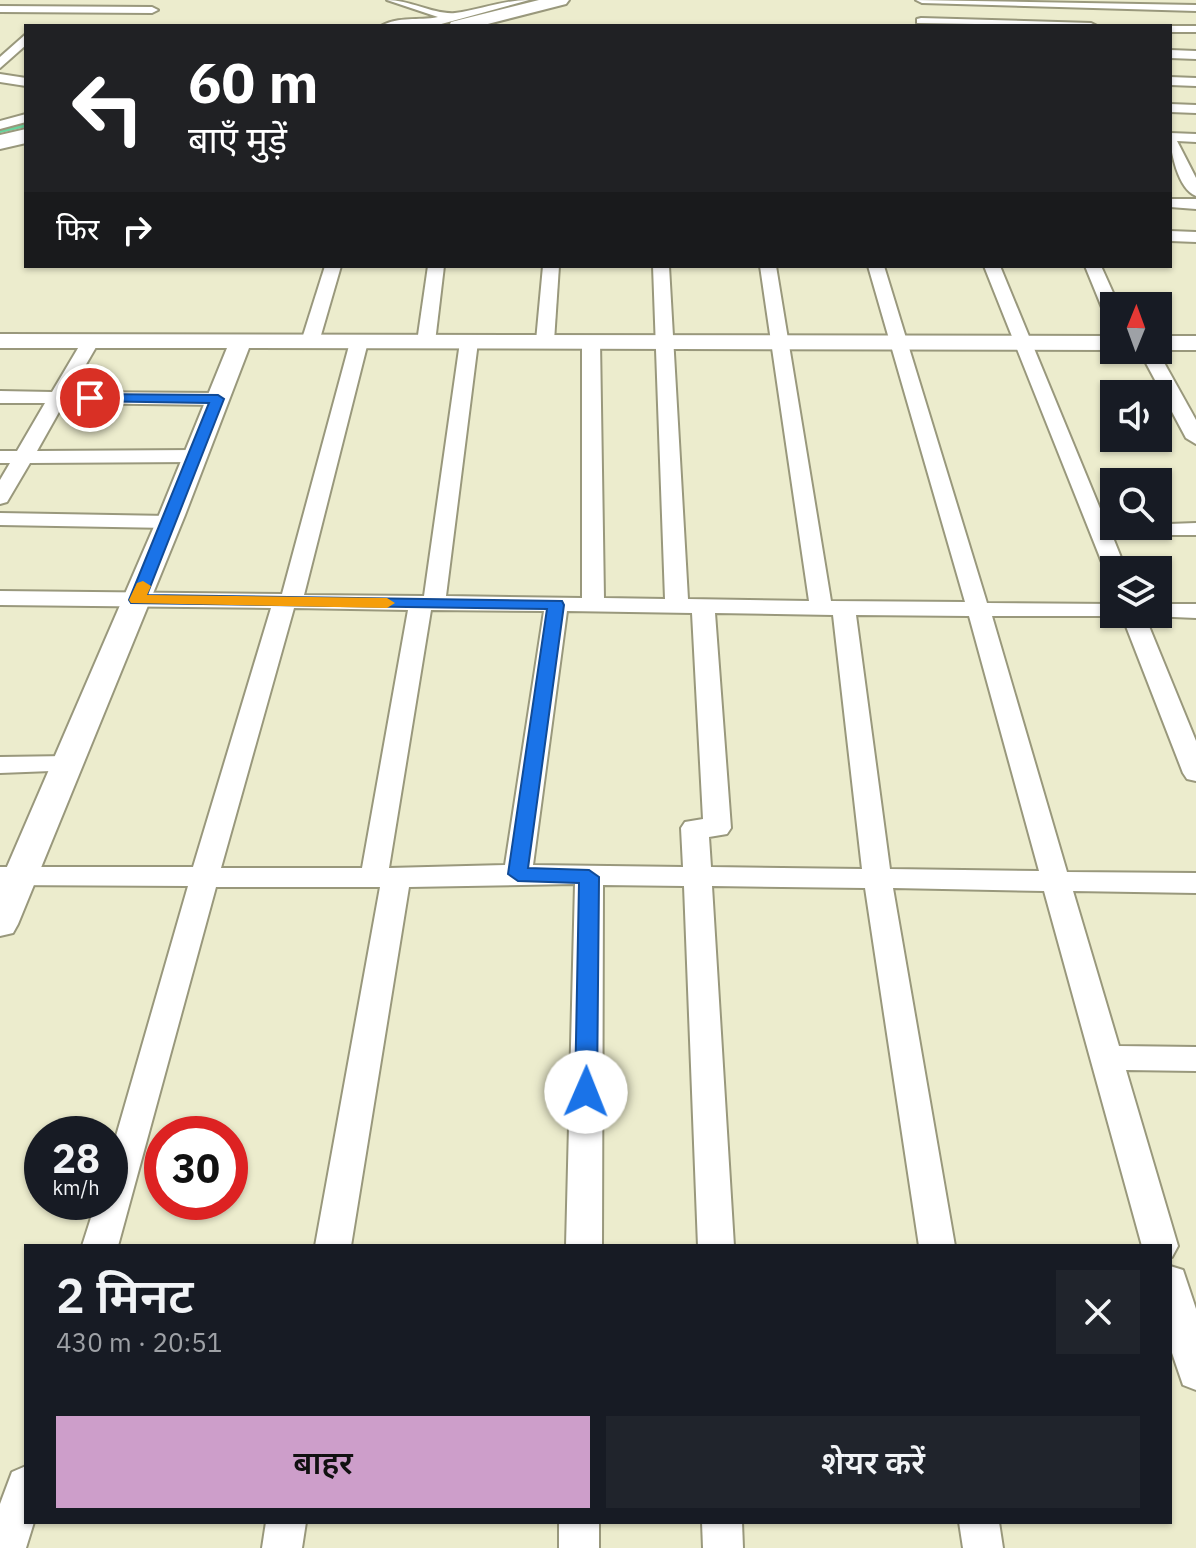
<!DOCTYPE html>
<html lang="hi">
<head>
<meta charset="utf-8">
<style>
	body { margin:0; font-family:"IBM Plex Sans","Noto Sans Devanagari",sans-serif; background:#20242c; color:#f1f3f6; height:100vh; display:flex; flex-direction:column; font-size:30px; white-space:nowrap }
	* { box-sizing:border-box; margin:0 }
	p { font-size:26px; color:#9ea1a6 }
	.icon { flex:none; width:44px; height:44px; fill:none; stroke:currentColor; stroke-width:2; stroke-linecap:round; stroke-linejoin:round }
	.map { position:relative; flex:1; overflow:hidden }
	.sheet { position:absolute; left:24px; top:1244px; width:1148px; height:280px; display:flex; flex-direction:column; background:#171b24; border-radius:0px; box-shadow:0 2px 6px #0004 }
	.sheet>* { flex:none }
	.guide { position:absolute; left:24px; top:24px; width:1148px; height:244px; border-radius:0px; box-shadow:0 2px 6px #0004; background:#202124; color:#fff; overflow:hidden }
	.needle { width:52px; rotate:1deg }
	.buttons { position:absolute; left:1100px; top:292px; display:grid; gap:16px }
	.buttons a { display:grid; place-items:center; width:72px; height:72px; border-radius:0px; background:#171b24; box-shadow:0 2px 6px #0004; font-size:40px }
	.speed { position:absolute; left:24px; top:1116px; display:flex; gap:16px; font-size:40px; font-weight:700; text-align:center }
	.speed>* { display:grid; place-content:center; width:104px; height:104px; border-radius:50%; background:#171b24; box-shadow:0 2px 6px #0004; line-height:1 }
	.speed small { font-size:20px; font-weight:400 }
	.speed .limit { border:12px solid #d22; background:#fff; color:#111 }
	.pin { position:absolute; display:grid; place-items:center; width:68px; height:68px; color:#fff; margin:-34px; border:4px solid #fff; border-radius:50%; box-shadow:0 2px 8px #0007 }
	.me { position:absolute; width:88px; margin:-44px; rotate:1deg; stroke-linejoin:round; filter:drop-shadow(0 0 6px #0008) }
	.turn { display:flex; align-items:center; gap:28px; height:168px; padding:0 32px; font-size:36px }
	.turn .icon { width:104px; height:104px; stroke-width:2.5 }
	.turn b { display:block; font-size:56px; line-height:68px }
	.then { display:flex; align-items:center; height:76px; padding:0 32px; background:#0003; gap:16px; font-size:30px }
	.round { display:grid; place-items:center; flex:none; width:84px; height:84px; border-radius:0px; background:#20242c }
	.head { display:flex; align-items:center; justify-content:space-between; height:136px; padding:0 32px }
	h1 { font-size:48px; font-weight:600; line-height:60px }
	.action { display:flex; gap:16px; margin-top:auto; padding:16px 32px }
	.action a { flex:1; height:92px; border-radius:0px; background:#cd9eca; color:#111; font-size:32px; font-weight:600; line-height:92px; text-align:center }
	.action a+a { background:#20242c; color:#f1f3f6 }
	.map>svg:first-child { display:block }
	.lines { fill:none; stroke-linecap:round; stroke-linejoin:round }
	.stream { stroke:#68d49e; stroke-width:4 }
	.minor-casing { stroke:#99987c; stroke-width:4 }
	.tertiary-casing { stroke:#99987c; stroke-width:4 }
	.trunk-casing { stroke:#99987c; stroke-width:4 }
	.minor { fill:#fff; fill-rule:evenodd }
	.tertiary { fill:#fff; fill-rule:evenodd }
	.trunk { fill:#fff; fill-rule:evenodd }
	.route { fill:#1a73e8; stroke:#114b97; stroke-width:2 }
	.slow { fill:#f59e0b }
</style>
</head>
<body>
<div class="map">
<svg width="1196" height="1548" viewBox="0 0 1196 1548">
	<rect width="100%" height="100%" fill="#ececcd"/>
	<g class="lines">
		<path class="stream" d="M0,131L26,125"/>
		<g class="minor-casing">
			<g id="minor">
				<path d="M387,0C410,0 435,15 455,13C480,10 503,0 529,0L434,26H381C399,16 418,21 438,17Z"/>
				<path d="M916,0L1196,5V11L922,3Z"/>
				<path d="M0,6L152,7L158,10L152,13L0,12Z"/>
				<path d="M921,18L1091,23L1097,26L917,23V19Z"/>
				<path d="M1168,26H1196V32H1170Z"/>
				<path d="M26,34V45L0,68V57Z"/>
				<path d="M0,74L26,78V86L0,82Z"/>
				<path d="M1170,77L1196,78V86L1170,85Z"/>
				<path d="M1170,104L1196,105V113L1170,112Z"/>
				<path d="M26,114V122L0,129V121Z"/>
				<path d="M1170,133L1196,134V142L1177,141L1196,178V196C1178,189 1170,151 1170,133Z"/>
				<path d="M1170,199H1196V209L1170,207Z"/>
				<path d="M1170,231L1196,232V242L1170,241Z"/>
				<path d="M325,266H341L319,342L310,347L301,342Z"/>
				<path d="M428,266H444L435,342L426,347L417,342Z"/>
				<path d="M543,266H559L554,341L545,346L536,341Z"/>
				<path d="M653,266H669L688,599L809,601L760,266H776L831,601L965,602L868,266H884L987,603L1114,604V614H1144L1196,741V781L1187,779L1183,773L1122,616H992L1067,872L1196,873V893L1073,891L1119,1046L1196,1047V1071L1126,1070L1178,1246L1172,1257H1170V1246H1142L1044,891L893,888L955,1246H919L865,888L712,886L734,1246H698L684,886L603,885L602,1246H566L575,884L409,887L351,1246H315L380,887H216L118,1246H82L96,1202H110V1157L188,886L0,885V867H193L271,608L0,605V591L282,594L350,342L359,337L368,342L304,595L424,596L460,342L469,337L478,342L446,596L582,598V341L591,336L600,341L604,598L665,599ZM294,608L408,610L362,868H221ZM431,610L544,611L505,865L389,868ZM567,611L692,613L703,819L685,822L681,828L683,867L533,865ZM715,613L833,615L862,869L711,867L709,837L727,834L731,828ZM856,615L969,616L1039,871L890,869Z"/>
				<path d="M984,266H1000L1106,523H1114V526L1196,523V535H1112L1126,570H1114V576L1107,575Z"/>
				<path d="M1085,266H1101L1119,306H1114V320L1105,315Z"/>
				<path d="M90,337L99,342L70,392L218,393L227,399L218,405L64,403L37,451L195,450L205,456L195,462L30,463L7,502L0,504V480L10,463H0V451H17L45,403H0V391L52,392L84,338Z"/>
				<path d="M1139,350H1157L1196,420V444L1186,438Z"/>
				<path d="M0,513L169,516L180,522L169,528L0,525Z"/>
				<path d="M1158,604H1196V618L1150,616L1158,614Z"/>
				<path d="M68,756L77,758L81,764L77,770L0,773V757Z"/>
				<path d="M1170,1266L1183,1270L1196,1309V1390L1183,1385L1170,1347Z"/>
				<path d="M26,1466V1522H34L26,1548H0V1504L12,1472Z"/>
				<path d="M266,1522H306L302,1548H262Z"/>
				<rect x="559" y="1522" width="40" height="26"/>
				<path d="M702,1522H742L743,1548H703Z"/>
				<path d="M959,1522H999L1003,1548H963Z"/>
			</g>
		</g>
		<g class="tertiary-casing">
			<g id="tertiary">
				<path d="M1170,50L1196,51V59L1170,58Z"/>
				<path d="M0,334L1114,336V350L249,348L185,515L18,924L13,933L0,936V883L159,515L227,348H0Z"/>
				<rect x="1158" y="336" width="38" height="14"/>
			</g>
		</g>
		<g class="trunk-casing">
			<g id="trunk">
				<path d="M539,0H569L566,4L480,26H449L451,22Z"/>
				<path d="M26,129V143L0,149V135Z"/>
			</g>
		</g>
		<use href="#minor" class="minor"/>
		<use href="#tertiary" class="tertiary"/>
		<use href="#trunk" class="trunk"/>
	</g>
	<path class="route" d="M90,394L218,395L224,399L147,595L562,601L564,605L528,868L589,870L599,877L597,1092L594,1098L586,1101L578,1098L575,1092L579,883L518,881L508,874L547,609L131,603L129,600L209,403L85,401L83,398Z"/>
	<path class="slow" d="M143,581L151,586L147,595L387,598L395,603L387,608L131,603L129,600L137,583Z"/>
</svg>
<div class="buttons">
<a><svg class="needle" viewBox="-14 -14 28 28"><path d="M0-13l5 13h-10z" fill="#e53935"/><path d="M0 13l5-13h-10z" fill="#9ea1a6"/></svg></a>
<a><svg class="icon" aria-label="sound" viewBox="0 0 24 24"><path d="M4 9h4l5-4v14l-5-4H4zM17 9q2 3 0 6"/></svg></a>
<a><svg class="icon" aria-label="search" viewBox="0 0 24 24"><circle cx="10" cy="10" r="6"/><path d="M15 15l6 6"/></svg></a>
<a><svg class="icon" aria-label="layers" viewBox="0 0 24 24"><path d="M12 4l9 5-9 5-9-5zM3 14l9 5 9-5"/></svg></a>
</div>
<div class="speed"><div>28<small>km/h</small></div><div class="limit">30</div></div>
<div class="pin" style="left:90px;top:398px;background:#d93025"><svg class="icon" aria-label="arrive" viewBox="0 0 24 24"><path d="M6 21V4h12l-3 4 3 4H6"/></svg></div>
<svg class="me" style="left:586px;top:1092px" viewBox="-20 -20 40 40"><circle r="19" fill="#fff"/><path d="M0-13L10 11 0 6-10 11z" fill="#1a73e8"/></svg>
<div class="guide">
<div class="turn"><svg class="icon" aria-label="left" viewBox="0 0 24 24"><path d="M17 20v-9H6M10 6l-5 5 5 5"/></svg><div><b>60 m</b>बाएँ मुड़ें</div></div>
<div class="then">फिर<svg class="icon" aria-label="right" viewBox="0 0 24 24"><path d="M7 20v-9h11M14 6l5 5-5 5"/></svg></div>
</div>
<section class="sheet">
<div class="head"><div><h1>2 मिनट</h1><p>430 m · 20:51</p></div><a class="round"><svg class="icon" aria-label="close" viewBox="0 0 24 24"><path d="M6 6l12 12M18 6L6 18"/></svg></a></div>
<div class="action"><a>बाहर</a><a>शेयर करें</a></div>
</section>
</div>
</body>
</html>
